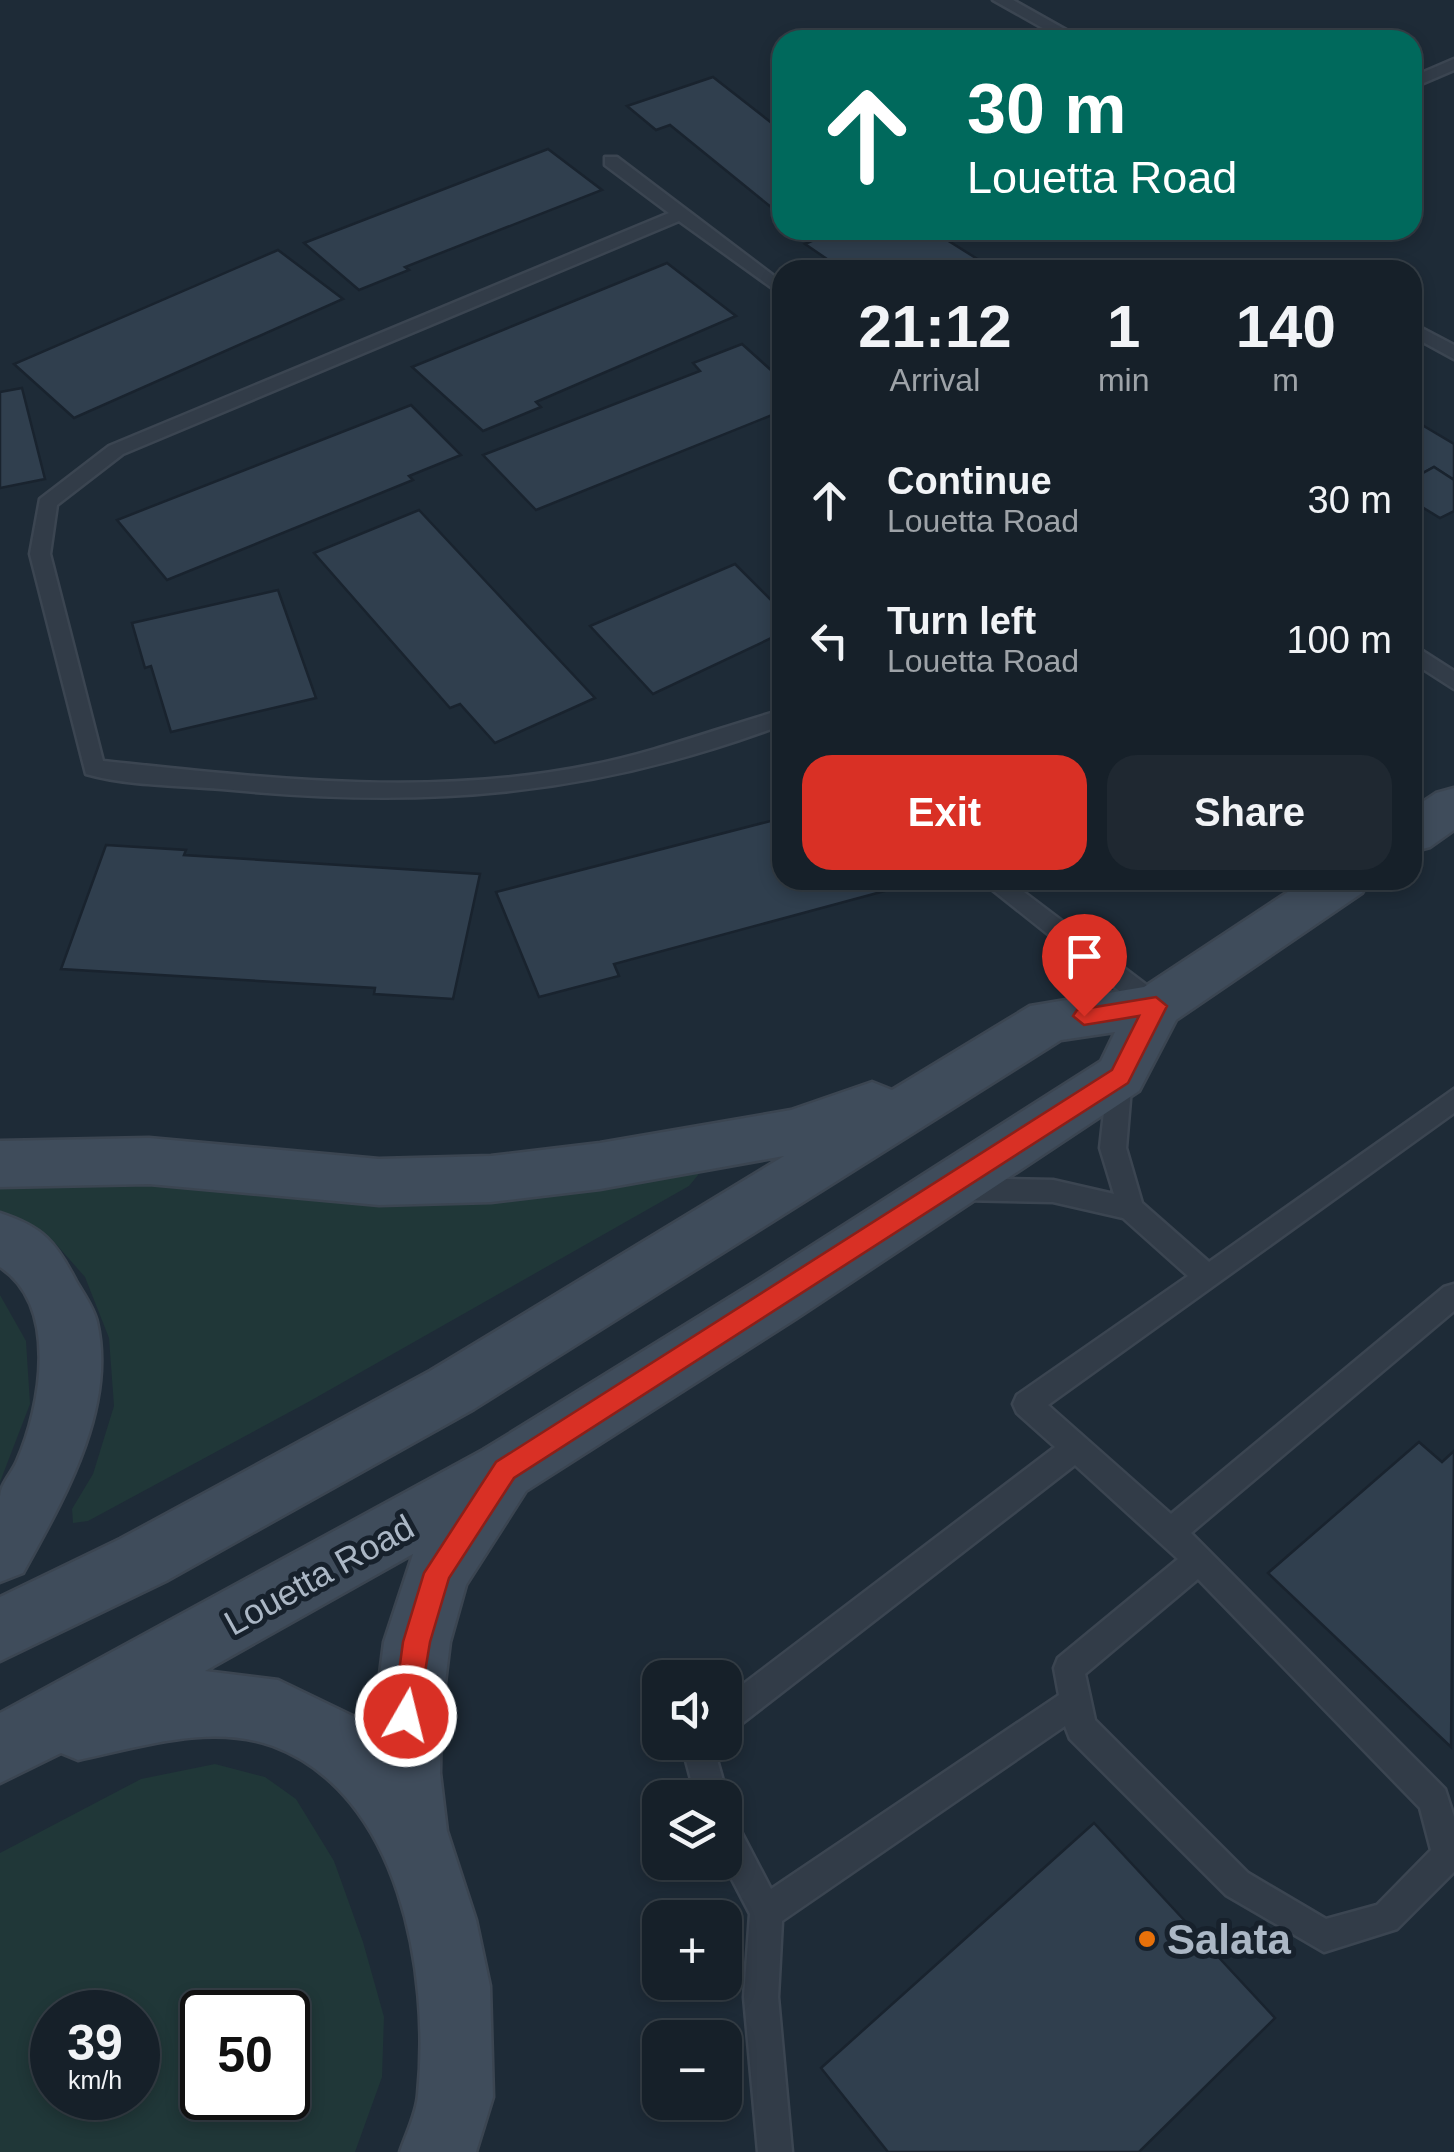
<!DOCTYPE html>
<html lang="en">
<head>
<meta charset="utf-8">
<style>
	body { margin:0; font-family:Helvetica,sans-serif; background:#1f2831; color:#f1f3f6; height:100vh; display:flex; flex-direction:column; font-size:38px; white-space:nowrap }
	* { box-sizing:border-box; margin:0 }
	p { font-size:32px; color:#9ea3a8 }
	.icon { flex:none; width:55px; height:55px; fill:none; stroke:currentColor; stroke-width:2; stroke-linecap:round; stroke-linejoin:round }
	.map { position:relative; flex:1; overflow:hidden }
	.side { position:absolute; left:772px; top:260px; width:650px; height:630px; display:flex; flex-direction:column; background:#162029; border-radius:30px; box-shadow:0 5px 15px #0003,0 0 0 2px #353e46 }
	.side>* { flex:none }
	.hud { position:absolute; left:772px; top:30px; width:650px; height:210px; border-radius:30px; box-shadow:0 5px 15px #0003,0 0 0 2px #353e46; background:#00695c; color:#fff; overflow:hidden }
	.tools { position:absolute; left:642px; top:1660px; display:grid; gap:20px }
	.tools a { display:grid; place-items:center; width:100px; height:100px; border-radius:20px; background:#162029; box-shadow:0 5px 15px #0003,0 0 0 2px #353e46; font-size:50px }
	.speed { position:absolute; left:30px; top:1990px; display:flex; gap:20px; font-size:50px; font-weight:700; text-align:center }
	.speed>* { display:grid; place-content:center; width:130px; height:130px; border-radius:50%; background:#162029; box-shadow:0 5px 15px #0003,0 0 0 2px #353e46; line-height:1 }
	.speed small { font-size:25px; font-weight:400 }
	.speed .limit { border:5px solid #111; border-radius:15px; background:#fff; color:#111 }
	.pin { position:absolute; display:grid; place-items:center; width:85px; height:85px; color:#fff; margin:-102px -42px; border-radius:50% 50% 50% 0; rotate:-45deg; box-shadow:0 0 10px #0007 }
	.pin .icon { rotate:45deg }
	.me { position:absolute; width:110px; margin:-55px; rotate:8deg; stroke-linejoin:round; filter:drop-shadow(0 0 8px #0008) }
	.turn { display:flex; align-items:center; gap:35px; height:210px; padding:0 30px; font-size:45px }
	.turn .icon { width:130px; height:130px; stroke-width:2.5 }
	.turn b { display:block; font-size:70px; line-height:85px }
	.eta { display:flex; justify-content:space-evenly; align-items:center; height:170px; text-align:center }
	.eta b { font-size:60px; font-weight:700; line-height:70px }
	.button { display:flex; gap:20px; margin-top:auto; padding:20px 30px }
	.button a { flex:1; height:115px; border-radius:30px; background:#d93025; color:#fff; font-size:40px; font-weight:700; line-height:115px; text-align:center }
	.button a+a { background:#1f2831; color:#f1f3f6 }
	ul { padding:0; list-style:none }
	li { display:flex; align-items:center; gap:30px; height:140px; padding:0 30px }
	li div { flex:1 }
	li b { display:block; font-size:38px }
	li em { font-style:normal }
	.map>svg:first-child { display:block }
	.green { fill:#203738; fill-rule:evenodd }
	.building { fill:#303f4e; stroke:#19232e; stroke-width:2.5 }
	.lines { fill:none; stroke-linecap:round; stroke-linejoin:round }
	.service-casing { stroke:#3b4551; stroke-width:5 }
	.secondary-casing { stroke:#3b4551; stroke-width:5 }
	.service { fill:#323c48; fill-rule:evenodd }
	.secondary { fill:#3f4c5b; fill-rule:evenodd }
	.route { fill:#d93025; stroke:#8d1f18; stroke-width:2.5 }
	.food-dot { fill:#e8710a; stroke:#17212c; stroke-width:4 }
	.labels { text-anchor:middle; stroke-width:10; stroke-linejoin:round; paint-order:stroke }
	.street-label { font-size:35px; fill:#abb7c5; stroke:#17212c }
	.near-poi-label { font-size:42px; font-weight:bold; fill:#abb7c5; stroke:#17212c; text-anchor:start }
</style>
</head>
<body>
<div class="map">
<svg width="1454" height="2152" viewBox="0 0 1454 2152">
	<rect width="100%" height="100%" fill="#1e2b37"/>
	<g class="green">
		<path d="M703,1169L689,1186L310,1401L88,1521L73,1523L72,1509L93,1474L114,1406L109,1338L85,1277L55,1243L0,1211V1183L169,1185L296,1198L449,1201Z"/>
		<path d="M0,1295L26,1341L30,1404L0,1482Z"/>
		<path d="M215,1764L265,1777L296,1799L334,1861L363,1942L384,2017L382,2077L355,2152H0V1853L141,1779ZM52,2012H138V2098H52ZM202,2012H288V2098H202Z"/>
	</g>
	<g class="building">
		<path d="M713,77L782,131V216L670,125L656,130L627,106Z"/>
		<path d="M548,149L602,190L405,267L409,270L359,290L304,243Z"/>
		<path d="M836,230H931L995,270H843L805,244Z"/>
		<path d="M278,250L343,299L74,418L14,364Z"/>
		<path d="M667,263L736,316L536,402L541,407L483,431L412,367Z"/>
		<path d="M742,344L782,380V411L536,510L483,455L700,371L693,363Z"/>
		<path d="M22,388L45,479L0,488V392Z"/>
		<path d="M411,405L461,455L409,476L413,480L167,580L117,520Z"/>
		<path d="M1412,419L1454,444V480L1434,467L1412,479Z"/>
		<path d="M1434,467L1454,480V511L1440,518L1412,501V479Z"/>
		<path d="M782,479V555L773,554Z"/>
		<path d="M419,510L595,698L495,743L460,704L450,708L314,553Z"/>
		<path d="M735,564L782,611V633L653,694L590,626Z"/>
		<path d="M278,590L316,698L171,732L151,666L145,668L132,623Z"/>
		<path d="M782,818V880H904L907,885L614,964L619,976L539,997L496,892Z"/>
		<path d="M106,845L186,850L184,855L480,874L453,999L374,994L375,988L61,969Z"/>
		<path d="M1419,1442L1442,1462L1454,1451L1451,1747L1268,1573Z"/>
		<path d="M1094,1823L1275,2018L1139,2152H888L821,2068Z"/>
	</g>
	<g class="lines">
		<g class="service-casing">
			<g id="service">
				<path d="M993,0H1013L1084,40H1064Z"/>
				<path d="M1454,59V70L1412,88V77Z"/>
				<path d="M605,157H617L782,282V295L679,221L123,454L57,505L50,554L103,761C266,778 429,798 591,765C657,752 718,728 782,710V725C590,797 425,809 222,789C178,785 128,786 86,774L30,554L40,499L109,446L669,213L605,165Z"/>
				<path d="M1412,323L1454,345V359L1412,336Z"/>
				<path d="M1412,644L1454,671V689L1412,662Z"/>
				<path d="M980,880H1008L1165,999L1168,1006L1165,1013H1147Z"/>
				<path d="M1120,1066L1129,1069L1132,1076L1126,1148L1142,1203L1209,1262L1454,1089V1113L1048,1405L1171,1514L1444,1287L1454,1284V1311L1191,1533L1445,1789L1454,1817V1872L1397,1929L1324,1952L1226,1895L1070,1739L1065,1726L782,1921L778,1997L792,2152H758L744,1997L750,1914L723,1862L725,1817L736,1822L771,1889L1059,1695L1054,1668L1058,1658L1178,1559L1075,1465L736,1728L725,1732V1698L1055,1447L1017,1413L1013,1404L1017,1395L1188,1276L1123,1218L1053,1202L960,1200L951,1197L947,1189L951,1181L960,1178L1053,1180L1114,1194L1100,1148L1108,1076L1111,1069ZM1198,1579L1420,1808L1431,1850L1377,1905L1326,1919L1248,1873L1095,1720L1085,1674Z"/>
				<path d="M681,1742H712L728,1798L725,1804V1798H696Z"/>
			</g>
		</g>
		<g class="secondary-casing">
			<g id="secondary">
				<path d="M1454,788V830L1430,847L1412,852V809L1436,793Z"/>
				<path d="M1306,880H1370L1362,893L1176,1020L1139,1091L797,1318L526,1491L466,1585L450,1642L441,1716L440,1773L447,1831L476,1920L490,1986L493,2097L476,2152H400C406,2134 417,2113 418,2094C430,1974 401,1794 273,1746C211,1723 140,1747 78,1760L61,1753L0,1783V1713L483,1450L755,1282L1101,1061L1115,1032L1061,1040L474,1409L166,1581L0,1661V1597L120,1539L430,1371L784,1156L600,1189L491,1202L379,1205L149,1184L0,1187V1141L149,1138L379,1159L491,1156L600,1143L791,1110L872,1082L892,1090L1030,1006L1144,987ZM413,1554L384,1642L373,1729L363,1721L278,1680L205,1671Z"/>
				<path d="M0,1213C43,1227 56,1242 76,1281C83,1293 94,1308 97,1322C117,1409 63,1500 23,1573L0,1582C0,1554 0,1524 0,1496C1,1483 12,1473 17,1461C41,1406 59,1306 0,1267Z"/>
			</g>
		</g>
		<use href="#service" class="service"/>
		<use href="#secondary" class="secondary"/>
	</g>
	<path class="route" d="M1156,997L1167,1006L1128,1083L514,1478L449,1578L430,1642L416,1726L406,1730L397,1726L393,1716L403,1642L424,1573L496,1462L1112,1070L1139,1016L1084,1025L1073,1016L1077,1010Z"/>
	<circle class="food-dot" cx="1147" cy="1939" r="10"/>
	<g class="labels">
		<g class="street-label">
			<text transform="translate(319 1575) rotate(-29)" y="12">Louetta Road</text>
		</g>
		<g class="near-poi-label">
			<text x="1167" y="1954">Salata</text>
		</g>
	</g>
</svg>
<div class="tools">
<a><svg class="icon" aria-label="sound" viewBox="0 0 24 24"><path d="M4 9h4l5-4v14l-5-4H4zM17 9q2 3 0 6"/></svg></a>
<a><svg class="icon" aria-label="layers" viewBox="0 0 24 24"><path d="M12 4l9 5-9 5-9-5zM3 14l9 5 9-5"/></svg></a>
<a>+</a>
<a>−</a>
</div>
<div class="speed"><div>39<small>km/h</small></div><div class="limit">50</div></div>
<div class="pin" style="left:1084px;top:1016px;background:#d93025"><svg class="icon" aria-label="arrive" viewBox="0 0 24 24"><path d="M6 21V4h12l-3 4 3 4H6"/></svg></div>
<svg class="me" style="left:406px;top:1716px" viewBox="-20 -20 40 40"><circle r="17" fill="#d93025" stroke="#fff" stroke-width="3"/><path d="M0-11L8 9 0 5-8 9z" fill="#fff"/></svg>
<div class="hud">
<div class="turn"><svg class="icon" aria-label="ahead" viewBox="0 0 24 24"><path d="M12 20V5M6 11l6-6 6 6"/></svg><div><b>30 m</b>Louetta Road</div></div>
</div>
<section class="side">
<div class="eta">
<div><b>21:12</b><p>Arrival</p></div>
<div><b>1</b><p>min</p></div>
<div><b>140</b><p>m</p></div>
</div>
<ul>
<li><svg class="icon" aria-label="ahead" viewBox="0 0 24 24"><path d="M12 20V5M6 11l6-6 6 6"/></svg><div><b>Continue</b><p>Louetta Road</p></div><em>30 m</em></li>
<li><svg class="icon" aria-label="left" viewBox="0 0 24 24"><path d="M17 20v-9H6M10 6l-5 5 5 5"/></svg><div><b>Turn left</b><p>Louetta Road</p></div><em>100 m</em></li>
</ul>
<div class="button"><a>Exit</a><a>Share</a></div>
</section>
</div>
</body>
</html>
